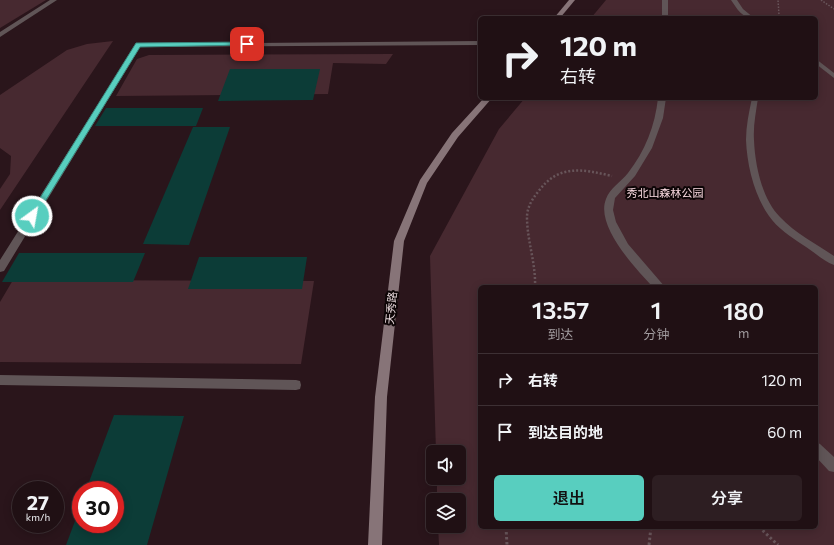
<!DOCTYPE html>
<html lang="zh">
<head>
<meta charset="utf-8">
<style>
	body { margin:0; font-family:Commissioner,"Noto Sans SC",sans-serif; background:#2d1e22; color:#f1f3f6; height:100vh; display:flex; flex-direction:column; font-size:15px; white-space:nowrap }
	* { box-sizing:border-box; margin:0 }
	p { font-size:13px; color:#a29da0 }
	.icon { flex:none; width:22px; height:22px; fill:none; stroke:currentColor; stroke-width:2; stroke-linecap:round; stroke-linejoin:round }
	.map { position:relative; flex:1; overflow:hidden }
	.sheet { position:absolute; left:478px; top:285px; width:340px; height:244px; display:flex; flex-direction:column; background:#201014; border-radius:6px; box-shadow:0 2px 10px #0003,0 0 0 1px #3d3034 }
	.sheet>* { flex:none }
	.guide { position:absolute; left:478px; top:16px; width:340px; height:84px; border-radius:6px; box-shadow:0 2px 10px #0003,0 0 0 1px #3d3034; background:#201014; color:#f1f3f6; overflow:hidden }
	.buttons { position:absolute; left:426px; top:445px; display:grid; gap:8px }
	.buttons a { display:grid; place-items:center; width:40px; height:40px; border-radius:6px; background:#201014; box-shadow:0 2px 10px #0003,0 0 0 1px #3d3034; font-size:20px }
	.speed { position:absolute; left:12px; top:481px; display:flex; gap:8px; font-size:20px; font-weight:700; text-align:center }
	.speed>* { display:grid; place-content:center; width:52px; height:52px; border-radius:50%; background:#201014; box-shadow:0 2px 10px #0003,0 0 0 1px #3d3034; line-height:1 }
	.speed small { font-size:10px; font-weight:400 }
	.speed .limit { border:6px solid #d22; background:#fff; color:#111 }
	.pin { position:absolute; display:grid; place-items:center; width:34px; height:34px; color:#fff; margin:-17px; border-radius:8px; box-shadow:0 2px 6px #0006 }
	.me { position:absolute; width:44px; margin:-22px; rotate:32deg; stroke-linejoin:round; filter:drop-shadow(0 0 3px #0008) }
	.turn { display:flex; align-items:center; gap:14px; height:84px; padding:0 16px; font-size:18px }
	.turn .icon { width:52px; height:52px; stroke-width:2.5 }
	.turn b { display:block; font-size:28px; line-height:34px }
	.eta { display:flex; justify-content:space-evenly; align-items:center; height:68px; text-align:center }
	.eta b { font-size:24px; font-weight:600; line-height:28px }
	.button { display:flex; gap:8px; margin-top:auto; padding:8px 16px }
	.button a { flex:1; height:46px; border-radius:6px; background:#58cebf; color:#111; font-size:16px; font-weight:600; line-height:46px; text-align:center }
	.button a+a { background:#2d1e22; color:#f1f3f6 }
	ul { padding:0; list-style:none }
	li { display:flex; align-items:center; gap:12px; height:52px; padding:0 16px; border-top:1px solid #3d3034 }
	li div { flex:1 }
	li b { display:block; font-size:15px }
	li em { font-style:normal }
	.map>svg:first-child { display:block }
	.green { fill:#472930; fill-rule:evenodd }
	.building { fill:#0c3c37 }
	.lines { fill:none; stroke-linecap:round; stroke-linejoin:round }
	.path-far2 { stroke:#68555a; stroke-width:1.5; stroke-dasharray:1.5 1.5; stroke-linecap:butt }
	.path-far1 { stroke:#68555a; stroke-width:2.5; stroke-dasharray:2 2; stroke-linecap:butt }
	.path { stroke:#68555a; stroke-width:3; stroke-dasharray:2.5 2.5; stroke-linecap:butt }
	.service { fill:#605557; fill-rule:evenodd }
	.minor { fill:#605557; fill-rule:evenodd }
	.secondary { fill:#877478; fill-rule:evenodd }
	.route { fill:#58cebf; stroke:#39867c }
	.labels { text-anchor:middle; stroke-width:4; stroke-linejoin:round; paint-order:stroke }
	.park-label { font-size:11px; fill:#f9d9e0; stroke:#0d0506 }
	.street-label { font-size:11px; fill:#e7d8db; stroke:#0d0506 }
</style>
</head>
<body>
<div class="map">
<svg width="834" height="545" viewBox="0 0 834 545">
	<rect width="100%" height="100%" fill="#2a151b"/>
	<g class="green">
		<path d="M0,0H46L0,28Z"/>
		<path d="M606,0H834V545H439L438,526H459V500H437V478H459V452H436L430,256L499,129L525,98H816V18H591ZM480,287H816V527H480Z"/>
		<path d="M113,41L0,210V189L10,174L11,156L0,148V95L67,50L87,44Z"/>
		<path d="M393,54L386,64L333,63L328,94L116,96L137,59L149,55Z"/>
		<path d="M13,280L314,281L301,364L0,362V302Z"/>
	</g>
	<g class="building">
		<path d="M230,69H320L313,100L218,101Z"/>
		<path d="M106,108H203L196,126H95Z"/>
		<path d="M193,127H230L189,245L143,244Z"/>
		<path d="M19,253H145L133,282H2Z"/>
		<path d="M199,257H307L302,289H188Z"/>
		<path d="M114,415L184,416L147,545H66L81,505V524H115V490H86Z"/>
	</g>
	<g class="lines">
		<g class="path-far2">
			<path d="M821,0L834,9"/>
			<path d="M775,18L779,15L778,0"/>
		</g>
		<path class="path-far1" d="M535,287C536,263 527,241 527,217C527,208 532,199 538,192C558,164 582,169 612,176"/>
		<g class="path">
			<path d="M506,527L507,545"/>
			<path d="M759,527L778,545"/>
			<path d="M649,545L651,527"/>
		</g>
		<g class="service">
			<path d="M731,0H737L743,9L754,18C742,18 737,9 731,0Z"/>
			<path d="M816,59L834,73V78L816,64Z"/>
			<path d="M752,98H758C756,112 753,126 754,140C755,165 762,199 780,217C795,233 816,244 834,256V265C823,261 813,251 803,245C791,237 777,228 769,216C754,195 747,165 746,140C746,126 749,112 752,98Z"/>
			<path d="M0,375L296,380L300,381L301,385L300,389L296,390L0,385Z"/>
		</g>
		<g class="minor">
			<path d="M50,0H57L0,37V32Z"/>
			<rect x="662" y="0" width="6" height="18"/>
			<path d="M480,41V45L140,47L4,271L0,272V260L136,44Z"/>
			<path d="M658,98H666L663,118L652,148L635,176L615,198L613,210L616,222L628,244L665,287H653C636,269 595,226 606,199C610,188 621,182 628,173C645,151 655,126 658,98Z"/>
			<path d="M816,442L820,444L834,457V472L829,471L816,457Z"/>
		</g>
		<g class="secondary">
			<path d="M569,0H575L560,18H554Z"/>
			<path d="M484,98H492L458,137L427,183L404,241L387,397L382,545H368L375,397L394,241L420,180L452,133Z"/>
		</g>
	</g>
	<path class="route" d="M247,42L249,43V45L140,47L35,218H30V214L136,43Z"/>
	<g class="labels">
		<g class="park-label">
			<text x="665" y="197">秀北山森林公园</text>
		</g>
		<g class="street-label">
			<text transform="translate(391 308) rotate(-84)" y="4">天秀路</text>
		</g>
	</g>
</svg>
<div class="buttons">
<a><svg class="icon" aria-label="sound" viewBox="0 0 24 24"><path d="M4 9h4l5-4v14l-5-4H4zM17 9q2 3 0 6"/></svg></a>
<a><svg class="icon" aria-label="layers" viewBox="0 0 24 24"><path d="M12 4l9 5-9 5-9-5zM3 14l9 5 9-5"/></svg></a>
</div>
<div class="speed"><div>27<small>km/h</small></div><div class="limit">30</div></div>
<div class="pin" style="left:247px;top:44px;background:#d93025"><svg class="icon" aria-label="arrive" viewBox="0 0 24 24"><path d="M6 21V4h12l-3 4 3 4H6"/></svg></div>
<svg class="me" style="left:32px;top:216px" viewBox="-20 -20 40 40"><circle r="17" fill="#58cebf" stroke="#fff" stroke-width="3"/><path d="M0-11L8 9 0 5-8 9z" fill="#fff"/></svg>
<div class="guide">
<div class="turn"><svg class="icon" aria-label="right" viewBox="0 0 24 24"><path d="M7 20v-9h11M14 6l5 5-5 5"/></svg><div><b>120 m</b>右转</div></div>
</div>
<section class="sheet">
<div class="eta">
<div><b>13:57</b><p>到达</p></div>
<div><b>1</b><p>分钟</p></div>
<div><b>180</b><p>m</p></div>
</div>
<ul>
<li><svg class="icon" aria-label="right" viewBox="0 0 24 24"><path d="M7 20v-9h11M14 6l5 5-5 5"/></svg><div><b>右转</b></div><em>120 m</em></li>
<li><svg class="icon" aria-label="arrive" viewBox="0 0 24 24"><path d="M6 21V4h12l-3 4 3 4H6"/></svg><div><b>到达目的地</b></div><em>60 m</em></li>
</ul>
<div class="button"><a>退出</a><a>分享</a></div>
</section>
</div>
</body>
</html>
